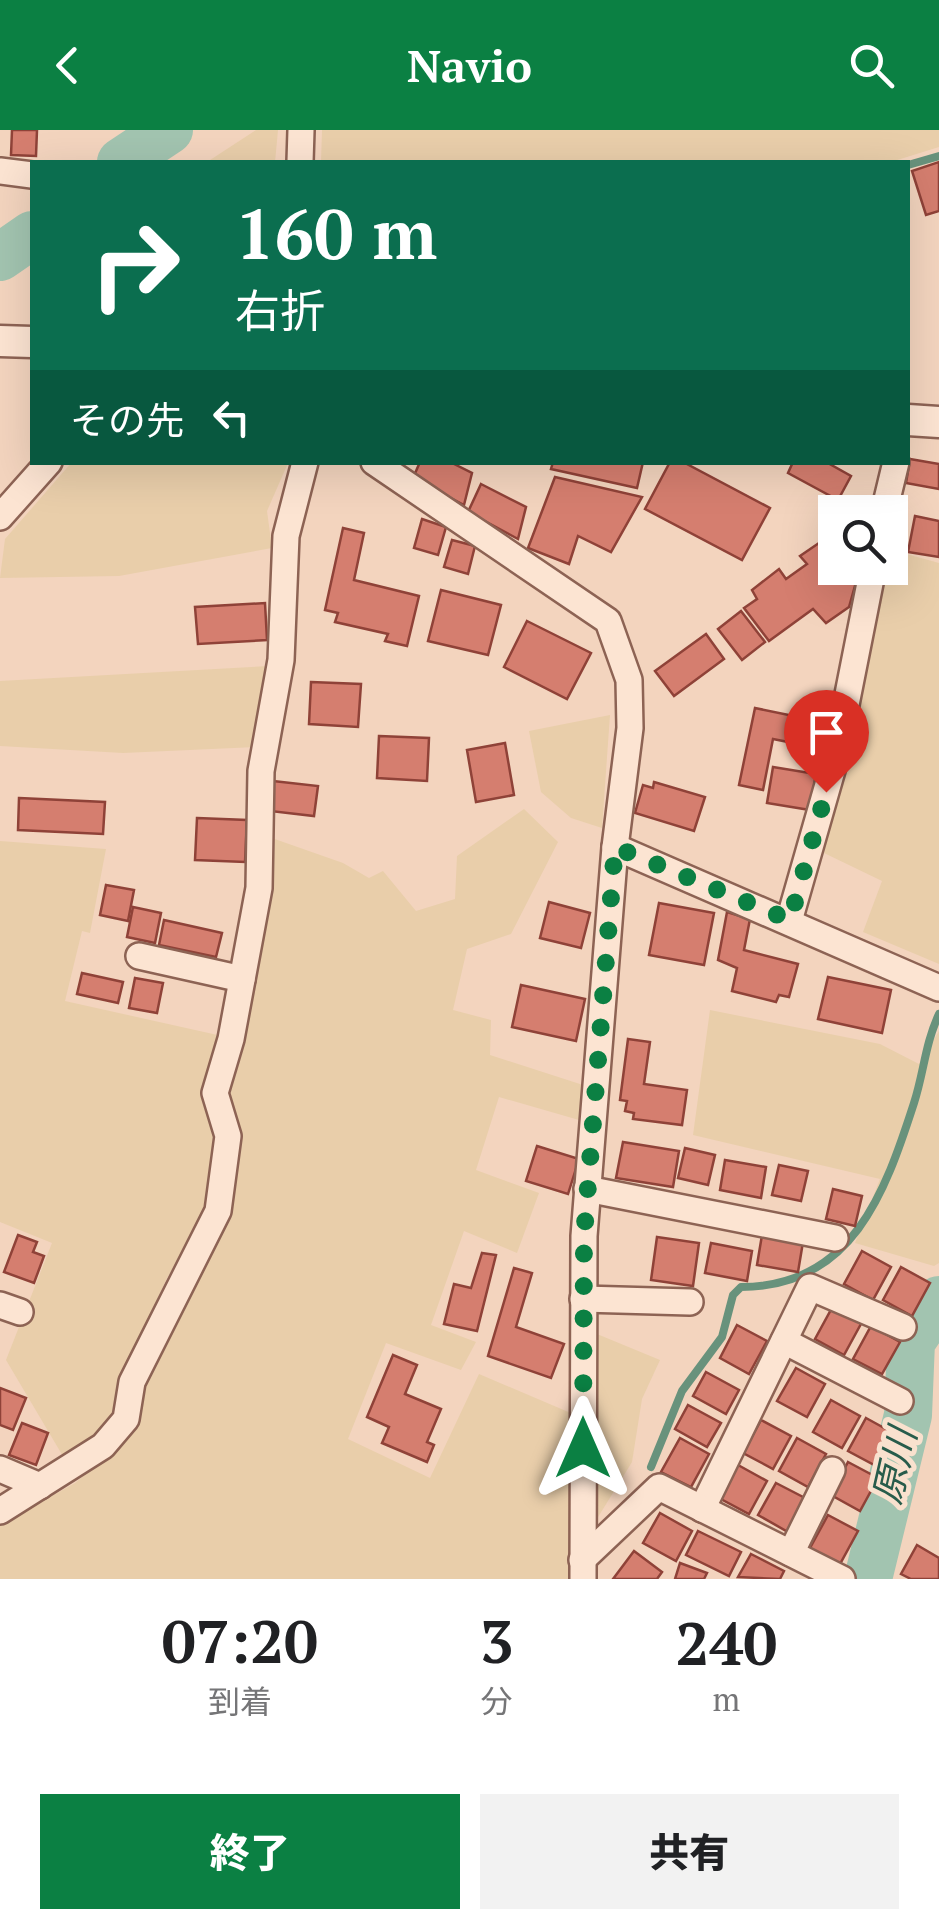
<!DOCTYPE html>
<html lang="ja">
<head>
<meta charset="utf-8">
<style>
	body { margin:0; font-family:"PT Serif","Noto Sans JP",serif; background:#f2f2f2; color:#202124; height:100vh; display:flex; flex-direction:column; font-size:38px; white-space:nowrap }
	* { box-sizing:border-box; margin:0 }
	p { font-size:32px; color:#757577 }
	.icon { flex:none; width:55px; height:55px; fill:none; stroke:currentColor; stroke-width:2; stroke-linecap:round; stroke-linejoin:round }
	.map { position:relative; height:1449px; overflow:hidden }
	.side { display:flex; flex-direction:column; background:#fff; flex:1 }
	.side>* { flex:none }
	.guide { position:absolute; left:30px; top:30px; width:880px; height:305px; border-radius:0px; box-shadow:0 10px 40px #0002; background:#0b6e4f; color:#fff; overflow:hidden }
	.fabs { position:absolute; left:818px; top:365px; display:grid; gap:20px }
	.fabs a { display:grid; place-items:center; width:90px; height:90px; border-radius:0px; background:#fff; box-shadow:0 10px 40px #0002; font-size:50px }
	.pin { position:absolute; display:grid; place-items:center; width:85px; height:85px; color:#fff; margin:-102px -42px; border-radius:50% 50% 50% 0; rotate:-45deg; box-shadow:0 0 10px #0007 }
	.pin .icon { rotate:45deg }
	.me { position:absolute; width:110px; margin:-55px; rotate:0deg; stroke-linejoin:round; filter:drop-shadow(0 0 8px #0008) }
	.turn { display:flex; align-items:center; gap:35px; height:210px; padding:0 40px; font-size:45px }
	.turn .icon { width:130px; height:130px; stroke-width:2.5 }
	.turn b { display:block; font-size:70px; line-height:85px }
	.then { display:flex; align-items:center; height:95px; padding:0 40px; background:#0003; gap:20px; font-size:38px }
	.eta { display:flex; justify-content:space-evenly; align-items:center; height:170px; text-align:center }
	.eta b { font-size:60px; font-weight:800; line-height:70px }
	.action { display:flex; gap:20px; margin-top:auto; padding:20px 40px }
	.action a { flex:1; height:115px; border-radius:0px; background:#0b8043; color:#fff; font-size:40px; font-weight:800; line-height:115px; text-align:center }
	.action a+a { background:#f2f2f2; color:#202124 }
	header { display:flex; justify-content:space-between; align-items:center; height:130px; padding:0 40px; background:#0b8043; color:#fff; font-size:45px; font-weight:800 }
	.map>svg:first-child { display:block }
	.farmland { fill:#e9ceaa }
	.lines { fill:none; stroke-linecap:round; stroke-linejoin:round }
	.stream { stroke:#68927c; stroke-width:8 }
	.river { stroke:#a2c4b0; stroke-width:48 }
	.building { fill:#d57e6f; stroke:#8f4238; stroke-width:2.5 }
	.minor-casing { stroke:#8d6354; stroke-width:30 }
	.tertiary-casing { stroke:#8d6354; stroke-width:35 }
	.minor { stroke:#fce4d2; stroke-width:25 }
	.tertiary { stroke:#fce4d2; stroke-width:30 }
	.route { stroke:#0b8043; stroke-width:18; stroke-dasharray:0 32.4 }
	.labels { text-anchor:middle; stroke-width:10; stroke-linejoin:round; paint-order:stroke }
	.water-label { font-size:38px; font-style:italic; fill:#285c4b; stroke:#f9e1ce }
</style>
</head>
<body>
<header><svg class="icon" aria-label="back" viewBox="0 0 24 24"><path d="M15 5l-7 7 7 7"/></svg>Navio<svg class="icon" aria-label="search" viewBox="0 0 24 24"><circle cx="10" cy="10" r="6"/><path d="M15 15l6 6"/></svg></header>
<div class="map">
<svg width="939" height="1449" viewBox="0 0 939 1449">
	<rect width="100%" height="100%" fill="#f3d4be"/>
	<g class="farmland">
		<path d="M256,0H278L275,32H207Z"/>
		<path d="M322,0H939V17L891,32H321Z"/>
		<path d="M72,332L288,333L267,381L272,418L119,446L0,448L5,409Z"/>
		<path d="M892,420L939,433V834L863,802L882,751L824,723Z"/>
		<path d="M269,536L256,617L123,623L0,616V551Z"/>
		<path d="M610,585L602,698L571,688L541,662L529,601Z"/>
		<path d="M524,679L558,712L511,804L467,819L453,880L491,890L490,925L583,955L579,990L499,967L476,1040L539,1063L517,1123L464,1101L431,1195L476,1212L461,1240L386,1213L348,1309L430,1348L479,1244L573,1284L571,1449H0V1395L75,1353L130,1307L140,1256L227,1085L240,1016L223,959L241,923L269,707L343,733L369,748L383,741L416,781L455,769L457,726Z"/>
		<path d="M0,711L106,719L90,803L82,801L65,871L222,906L215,1048L204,1089L167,1148L123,1243L113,1284L67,1333L6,1230L52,1113L0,1092Z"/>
		<path d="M710,880L880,914L919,934L939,901V1133L934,1136L855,1113L880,1049L693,1005Z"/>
		<path d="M597,1204L660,1230L642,1269L632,1332L595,1392Z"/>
	</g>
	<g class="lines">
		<g class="stream">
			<path d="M908,35L939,26"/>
			<path d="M651,1337L682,1261L722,1207L733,1165L741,1157C852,1157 885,1063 914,973C924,942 925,914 939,884"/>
		</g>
		<g class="river">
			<path d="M121,32L169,0"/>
			<path d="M0,127L32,105"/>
			<path d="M868,1449L908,1285L911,1212L939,1170"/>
		</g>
	</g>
	<g class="building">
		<path d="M12,0H37L36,26L11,25Z"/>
		<path d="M939,32V81L926,85L912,41Z"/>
		<path d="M910,329L939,334V359L906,353Z"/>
		<path d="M420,332H450L472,343L464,375L413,348Z"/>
		<path d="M553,332H643L637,358L551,339Z"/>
		<path d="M670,332H683L770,378L742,430L645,379Z"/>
		<path d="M793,332H826L851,346L838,370L788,343Z"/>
		<path d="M555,347L642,367L611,422L578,406L569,434L528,418Z"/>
		<path d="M481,354L526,377L518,409L468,382Z"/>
		<path d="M915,386L939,391V427L908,422Z"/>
		<path d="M422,389L446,397L438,425L414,418Z"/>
		<path d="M343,398L364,403L354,450L419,466L407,516L385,511L388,504L335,492L338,483L325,480Z"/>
		<path d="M835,402V438H860L849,477L826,493L813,479L769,511L744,478L757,469L752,460L779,439L786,449L807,434L800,426Z"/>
		<path d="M452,410L475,416L468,444L444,437Z"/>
		<path d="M441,460L501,475L488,525L428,511Z"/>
		<path d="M265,473L267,510L198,514L195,477Z"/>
		<path d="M741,481L765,512L742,530L718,499Z"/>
		<path d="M527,491L591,523L567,569L504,537Z"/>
		<path d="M706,504L724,529L674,566L655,541Z"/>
		<path d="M311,552L361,554L358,597L309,594Z"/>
		<path d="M755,578L813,590L808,616L773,609L763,660L739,655Z"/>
		<path d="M379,606L429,608L427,651L377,648Z"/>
		<path d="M505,613L514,665L476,672L467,620Z"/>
		<path d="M773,637L816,644L810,680L767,673Z"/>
		<path d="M273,651L318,656L314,686L270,681Z"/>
		<path d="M654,652L705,667L694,701L635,683L643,655L653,658Z"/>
		<path d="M19,668L105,672L103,704L18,700Z"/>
		<path d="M197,688L247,690L245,732L195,730Z"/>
		<path d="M106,755L134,760L128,791L100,785Z"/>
		<path d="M549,772L590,783L581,818L540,808Z"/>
		<path d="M659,773L714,783L704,835L649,825Z"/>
		<path d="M133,777L161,783L155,813L127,807Z"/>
		<path d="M727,782L750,789L744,820L798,834L789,867L779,865L776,872L732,861L737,838L718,830Z"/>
		<path d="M164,790L222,803L216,827L159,815Z"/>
		<path d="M82,843L123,852L118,873L77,864Z"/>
		<path d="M828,847L891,860L882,903L818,889Z"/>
		<path d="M135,848L163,853L157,883L129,878Z"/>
		<path d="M521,855L585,869L576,911L512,897Z"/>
		<path d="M628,909L650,912L644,954L687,960L682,995L633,989L634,983L625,981L627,971L620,970Z"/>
		<path d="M623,1012L679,1021L673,1057L616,1048Z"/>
		<path d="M537,1016L579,1029L568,1064L526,1051Z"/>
		<path d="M685,1018L715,1025L708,1055L678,1048Z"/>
		<path d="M725,1030L766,1037L761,1068L720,1060Z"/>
		<path d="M779,1035L808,1041L801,1071L772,1065Z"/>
		<path d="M833,1059L862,1066L855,1096L826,1089Z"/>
		<path d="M18,1105L37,1112L33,1122L44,1126L34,1153L4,1142Z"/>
		<path d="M762,1105L803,1112L798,1142L757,1135Z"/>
		<path d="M657,1107L699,1113L693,1156L651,1150Z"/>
		<path d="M711,1113L752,1121L747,1151L705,1143Z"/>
		<path d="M862,1121L891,1137L873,1170L844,1154Z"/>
		<path d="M482,1123L496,1125L477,1201L444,1194L454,1154L471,1158Z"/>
		<path d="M901,1137L930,1153L912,1186L883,1170Z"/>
		<path d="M514,1138L532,1143L516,1197L564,1214L551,1248L488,1226Z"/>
		<path d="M833,1176L862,1192L844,1225L815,1209Z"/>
		<path d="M737,1195L767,1211L749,1244L720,1228Z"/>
		<path d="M871,1196L900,1212L882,1244L853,1229Z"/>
		<path d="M393,1225L417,1235L405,1264L441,1279L427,1312L434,1315L427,1332L382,1313L389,1297L367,1287Z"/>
		<path d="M796,1238L825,1254L807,1287L777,1271Z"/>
		<path d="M706,1242L739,1260L726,1284L693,1266Z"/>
		<path d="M0,1258L26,1268L13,1300L0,1295Z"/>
		<path d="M831,1270L860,1286L842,1318L813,1302Z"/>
		<path d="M688,1275L721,1293L707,1317L675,1299Z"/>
		<path d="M866,1288L895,1304L878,1337L848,1321Z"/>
		<path d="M761,1290L791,1306L773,1339L743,1323Z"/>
		<path d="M22,1293L48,1303L36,1335L9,1325Z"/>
		<path d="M680,1308L709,1324L691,1357L661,1342Z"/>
		<path d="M797,1308L826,1324L808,1357L779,1341Z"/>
		<path d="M848,1332L878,1348L860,1381L831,1365Z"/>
		<path d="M738,1335L767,1351L749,1384L719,1368Z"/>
		<path d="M776,1353L805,1368L788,1402L758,1385Z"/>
		<path d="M660,1383L692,1401L676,1431L643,1413Z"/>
		<path d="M828,1385L858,1401L840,1434L810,1418Z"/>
		<path d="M698,1401L741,1422L729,1446L686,1425Z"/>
		<path d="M917,1415L939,1428V1449H911L901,1444Z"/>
		<path d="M634,1421L662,1442L657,1449H613Z"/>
		<path d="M751,1424L784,1441L780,1449L738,1447Z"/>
		<path d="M680,1433L707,1443L704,1449H675Z"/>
	</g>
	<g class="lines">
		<g class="minor-casing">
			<g id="minor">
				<path d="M300,32L301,0"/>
				<path d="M0,41L32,45"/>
				<path d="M374,332L608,491L629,550L630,598L615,717L584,1106L583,1449"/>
				<path d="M884,382L896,332"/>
				<path d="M0,387L49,332"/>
				<path d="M615,717L939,858"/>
				<path d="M789,791L835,630L873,438"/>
				<path d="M139,826L242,849"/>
				<path d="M587,1059L835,1108"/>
				<path d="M583,1169L690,1172"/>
				<path d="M0,1175L20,1182"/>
				<path d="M784,1211L900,1271"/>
				<path d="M0,1339L40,1356"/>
				<path d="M702,1379L810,1157L903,1197"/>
				<path d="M0,1381L103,1316L126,1289L132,1252L218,1081L228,1006L215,963L231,909L259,758L261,641L281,530L286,406L305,332"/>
				<path d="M791,1423L832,1340"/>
				<path d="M582,1430L659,1357L842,1449"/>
			</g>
		</g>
		<g class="tertiary-casing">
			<g id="tertiary">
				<path d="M0,211L32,212"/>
				<path d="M908,290L939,292"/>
			</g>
		</g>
		<use href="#minor" class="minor"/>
		<use href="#tertiary" class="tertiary"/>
	</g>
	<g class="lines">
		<path class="route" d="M583,1318L584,1106L615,717L790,790L826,662"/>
	</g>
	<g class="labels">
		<g class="water-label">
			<text transform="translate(895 1336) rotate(-77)" y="13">原川</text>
		</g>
	</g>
</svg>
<div class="fabs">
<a><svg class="icon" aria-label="search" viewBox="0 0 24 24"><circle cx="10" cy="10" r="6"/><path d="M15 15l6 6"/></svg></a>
</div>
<div class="pin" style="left:826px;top:662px;background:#d93025"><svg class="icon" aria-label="arrive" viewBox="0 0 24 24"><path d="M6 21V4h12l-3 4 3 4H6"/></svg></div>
<svg class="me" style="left:583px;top:1318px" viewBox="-20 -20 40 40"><path d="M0-17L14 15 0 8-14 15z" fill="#0b8043" stroke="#fff" stroke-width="4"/></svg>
<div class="guide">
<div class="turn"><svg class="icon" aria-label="right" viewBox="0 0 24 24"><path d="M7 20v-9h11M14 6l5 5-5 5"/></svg><div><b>160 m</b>右折</div></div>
<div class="then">その先<svg class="icon" aria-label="left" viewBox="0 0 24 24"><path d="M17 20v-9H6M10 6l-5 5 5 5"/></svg></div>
</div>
</div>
<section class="side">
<div class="eta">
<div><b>07:20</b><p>到着</p></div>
<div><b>3</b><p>分</p></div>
<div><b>240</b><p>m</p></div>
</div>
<div class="action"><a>終了</a><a>共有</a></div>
</section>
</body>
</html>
